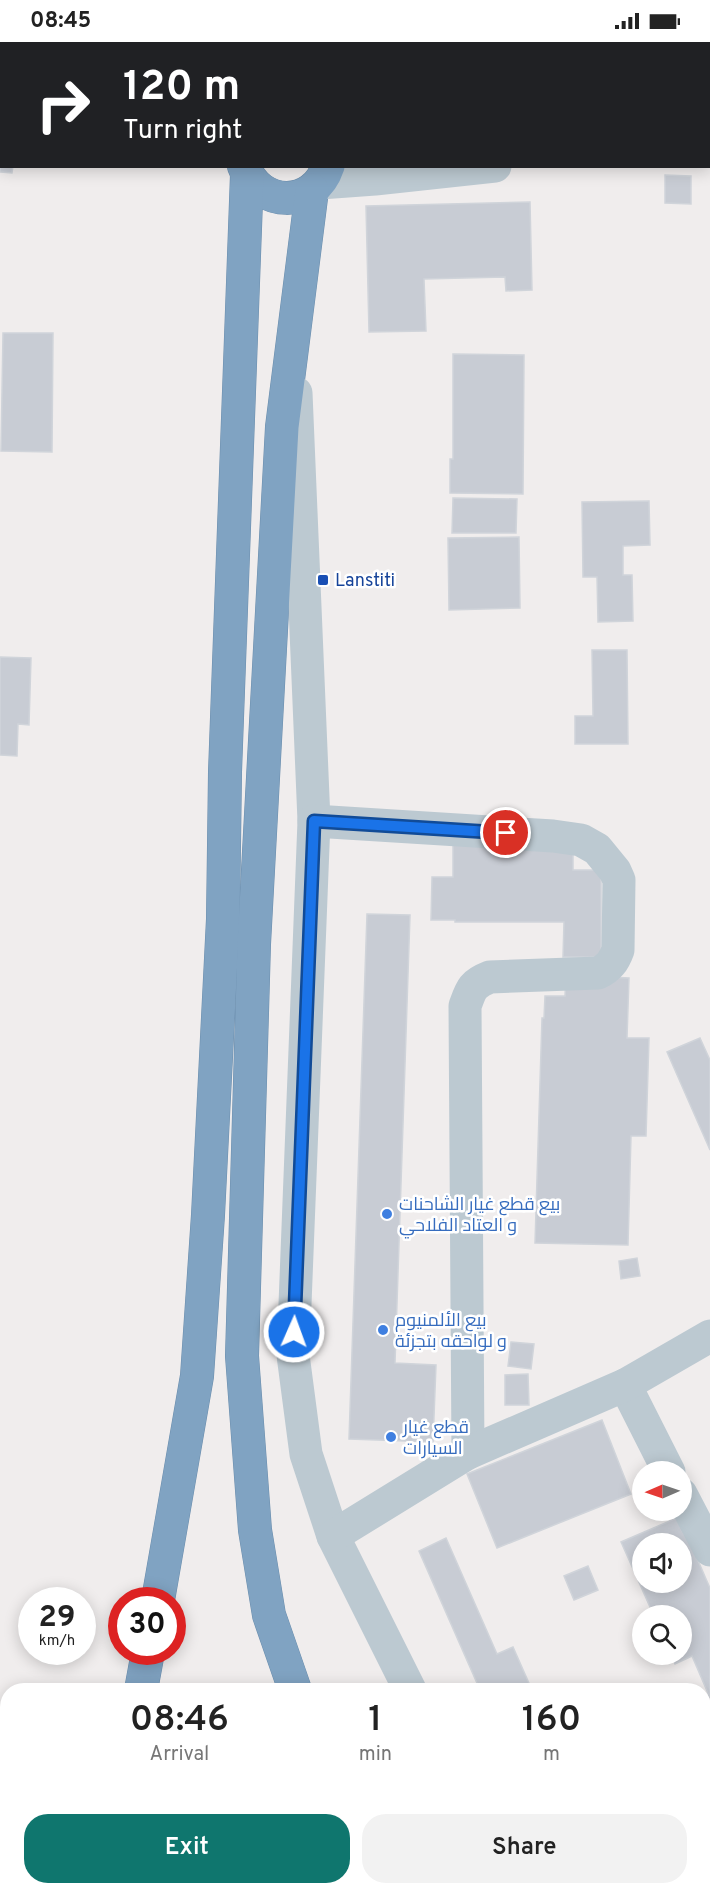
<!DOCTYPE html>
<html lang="en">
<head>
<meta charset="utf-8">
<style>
	body { margin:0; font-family:Overpass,Cairo,sans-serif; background:#f2f2f2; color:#222; height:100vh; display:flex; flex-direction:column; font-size:22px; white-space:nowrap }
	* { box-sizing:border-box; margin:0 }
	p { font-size:20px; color:#767676 }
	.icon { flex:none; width:33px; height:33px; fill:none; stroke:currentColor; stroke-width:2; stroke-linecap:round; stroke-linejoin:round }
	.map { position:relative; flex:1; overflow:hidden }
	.sheet { position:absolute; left:0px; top:1641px; width:711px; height:212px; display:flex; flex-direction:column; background:#fff; border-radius:24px 24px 0 0; box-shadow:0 3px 15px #0003 }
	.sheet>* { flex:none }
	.guide { position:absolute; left:0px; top:0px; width:711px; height:126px; box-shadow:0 3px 15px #0003; background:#202124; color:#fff; overflow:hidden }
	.needle { width:39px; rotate:268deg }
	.fabs { position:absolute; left:632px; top:1419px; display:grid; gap:12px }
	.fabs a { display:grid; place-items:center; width:60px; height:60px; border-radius:50%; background:#fff; box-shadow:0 3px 15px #0003; font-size:30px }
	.speed { position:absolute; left:18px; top:1545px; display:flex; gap:12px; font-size:30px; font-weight:700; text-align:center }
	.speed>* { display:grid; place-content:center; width:78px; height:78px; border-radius:50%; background:#fff; box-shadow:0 3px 15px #0003; line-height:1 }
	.speed small { font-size:15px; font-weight:400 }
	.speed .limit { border:9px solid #d22; background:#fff; color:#111 }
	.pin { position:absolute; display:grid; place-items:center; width:51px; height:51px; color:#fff; margin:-26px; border:3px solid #fff; border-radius:50%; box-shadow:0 2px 6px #0007 }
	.me { position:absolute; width:66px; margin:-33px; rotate:2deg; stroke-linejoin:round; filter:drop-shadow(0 0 4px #0008) }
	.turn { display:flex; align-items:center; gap:21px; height:126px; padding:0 24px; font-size:27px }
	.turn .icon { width:78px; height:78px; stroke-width:2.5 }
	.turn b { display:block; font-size:42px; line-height:51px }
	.eta { display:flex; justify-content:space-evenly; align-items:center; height:102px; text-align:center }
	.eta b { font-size:36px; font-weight:600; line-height:42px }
	.button { display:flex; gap:12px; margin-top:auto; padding:12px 24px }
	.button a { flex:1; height:69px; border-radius:24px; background:#0f766e; color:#fff; font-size:24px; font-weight:600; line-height:69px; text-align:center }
	.button a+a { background:#f2f2f2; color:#222 }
	.status { display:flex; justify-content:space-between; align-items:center; height:42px; padding:0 30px; background:#fff; direction:ltr }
	.status svg { height:16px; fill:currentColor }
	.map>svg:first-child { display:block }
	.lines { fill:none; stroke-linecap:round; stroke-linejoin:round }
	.stream { stroke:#7fe3f4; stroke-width:9 }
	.building { fill:#c8ccd4; stroke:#d0d4da; stroke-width:1.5; fill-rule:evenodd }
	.highway-casing { stroke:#6b8ead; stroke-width:34 }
	.minor { stroke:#bcc9d1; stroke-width:33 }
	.highway { stroke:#80a3c2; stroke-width:33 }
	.route-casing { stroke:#114b97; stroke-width:15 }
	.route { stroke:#1a73e8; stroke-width:10 }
	.transit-dot { fill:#1a4fb4; stroke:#fff; stroke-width:2 }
	.shop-dot { fill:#3f7fe0; stroke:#fff; stroke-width:2 }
	.labels { text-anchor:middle; stroke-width:5; stroke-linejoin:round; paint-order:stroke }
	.transit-label { font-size:18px; fill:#164399; stroke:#fff; text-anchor:start }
	.shop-label { font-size:18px; fill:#366cbe; stroke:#fff; text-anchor:start }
</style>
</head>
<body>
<div class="status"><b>08:45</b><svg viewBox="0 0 49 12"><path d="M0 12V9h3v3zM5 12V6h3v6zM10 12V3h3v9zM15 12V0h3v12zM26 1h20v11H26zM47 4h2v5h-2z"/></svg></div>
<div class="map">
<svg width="710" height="1852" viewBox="0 0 710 1852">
	<rect width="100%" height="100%" fill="#f0eded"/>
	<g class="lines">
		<path class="stream" d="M627,0V2"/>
	</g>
	<g class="building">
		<rect x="368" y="0" width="208" height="2"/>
		<path d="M0,49H2V124H13L12,131L0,130Z"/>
		<path d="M665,133L691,134V162L665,161Z"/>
		<path d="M530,160L532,248L506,249L505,235L424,237L426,289L369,290L366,164Z"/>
		<path d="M3,291H53L52,410L1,409Z"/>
		<path d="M453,312L524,313L523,452L450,451V417H453Z"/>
		<path d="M453,456L517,457L516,491H452Z"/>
		<path d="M649,459L650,503L623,504V533H632L633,579L598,580L597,535H583L582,460Z"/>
		<path d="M519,495L520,566L449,568L448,496Z"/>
		<path d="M592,608H627L628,702H575V674H593Z"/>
		<path d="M0,615L31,616L29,683L18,682L17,714L0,713Z"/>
		<path d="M453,800H573V828H601V915H563L564,880H455V878H431L432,835H453Z"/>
		<path d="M367,872L410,873L395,1321L436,1323L433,1400L349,1397Z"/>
		<path d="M566,933L629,936L627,996H649L646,1094H631L628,1203L535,1201L542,976H544L545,954H565Z"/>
		<path d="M700,996L710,1018V1108L667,1010Z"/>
		<path d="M637,1216L640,1234L621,1237L619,1219Z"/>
		<path d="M511,1300L534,1302L531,1327L508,1324Z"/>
		<path d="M528,1332L529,1363H505V1333Z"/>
		<path d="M602,1378L631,1452L497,1506L467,1432Z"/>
		<path d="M679,1475L710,1546V1656L692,1614L675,1622L671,1612H681V1574H654L621,1500ZM642,1502H681V1540H642Z"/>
		<path d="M446,1496L497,1612L513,1605L532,1648H480L419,1509Z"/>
		<path d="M588,1524L598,1548L574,1558L564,1534Z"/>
		<path d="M710,1815V1852H569L566,1845H704V1818Z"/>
	</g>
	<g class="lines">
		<g class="highway-casing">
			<g id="highway">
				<path d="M238,0V2"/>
				<path d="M296,0L297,2"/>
				<path d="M244,124C259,166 314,167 328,124"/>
				<path d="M158,1558L197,1334L208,1173L223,877L225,730L247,132"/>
				<path d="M141,1648L148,1610"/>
				<path d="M295,1648L269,1573L255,1488L242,1314L254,902L282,385L312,148"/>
				<path d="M396,1845L397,1852"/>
				<path d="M117,1852L118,1845"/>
			</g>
		</g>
		<g class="minor">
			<path d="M320,141L375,137L495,124"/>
			<path d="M296,351L314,779L293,1313L306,1412L333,1494L410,1648"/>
			<path d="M314,779L553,794L581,798L597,807L615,829L619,838L618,908C614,919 609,926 598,931L490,935C472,942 471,947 465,964L468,1411"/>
			<path d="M625,1343L669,1430"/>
			<path d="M681,1452L710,1508"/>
			<path d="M333,1494L468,1411L625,1343L710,1294"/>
			<path d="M430,1845L451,1852"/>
			<path d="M508,1845L512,1852"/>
		</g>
		<use href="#highway" class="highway"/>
	</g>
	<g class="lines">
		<g class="route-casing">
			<path id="route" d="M294,1290L314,779L506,791"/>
		</g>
		<use href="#route" class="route"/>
	</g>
	<rect class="transit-dot" x="317" y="532" width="12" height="12" rx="3"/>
	<g class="shop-dot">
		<circle cx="387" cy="1172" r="6"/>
		<circle cx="383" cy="1288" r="6"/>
		<circle cx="391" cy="1395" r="6"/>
	</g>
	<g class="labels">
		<g class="transit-label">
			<text x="335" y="544">Lanstiti</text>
		</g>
		<g class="shop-label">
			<text x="399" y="1168">بيع قطع غيار الشاحنات<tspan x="399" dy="21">و العتاد الفلاحي</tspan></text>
			<text x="395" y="1284">بيع الألمنيوم<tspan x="395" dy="21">و لواحقه بتجزئة</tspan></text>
			<text x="403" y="1391">قطع غيار<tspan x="403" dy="21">السيارات</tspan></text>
		</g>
	</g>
</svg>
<div class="fabs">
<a><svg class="needle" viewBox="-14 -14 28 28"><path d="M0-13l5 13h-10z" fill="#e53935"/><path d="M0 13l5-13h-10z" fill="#767676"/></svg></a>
<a><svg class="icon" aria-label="sound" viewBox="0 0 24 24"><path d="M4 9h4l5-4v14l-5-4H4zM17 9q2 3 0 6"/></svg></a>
<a><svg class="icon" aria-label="search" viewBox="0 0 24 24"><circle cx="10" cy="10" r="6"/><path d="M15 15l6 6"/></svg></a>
</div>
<div class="speed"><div>29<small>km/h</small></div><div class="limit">30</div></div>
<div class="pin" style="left:506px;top:791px;background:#d93025"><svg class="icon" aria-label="arrive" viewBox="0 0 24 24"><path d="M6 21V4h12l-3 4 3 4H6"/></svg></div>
<svg class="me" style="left:294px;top:1290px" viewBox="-20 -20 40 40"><circle r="17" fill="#1a73e8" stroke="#fff" stroke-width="3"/><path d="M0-11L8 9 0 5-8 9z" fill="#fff"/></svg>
<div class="guide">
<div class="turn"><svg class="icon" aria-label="right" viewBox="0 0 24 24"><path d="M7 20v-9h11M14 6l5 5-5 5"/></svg><div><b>120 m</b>Turn right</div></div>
</div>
<section class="sheet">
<div class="eta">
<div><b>08:46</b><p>Arrival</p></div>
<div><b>1</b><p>min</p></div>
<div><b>160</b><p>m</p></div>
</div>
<div class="button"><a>Exit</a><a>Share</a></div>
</section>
</div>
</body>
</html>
